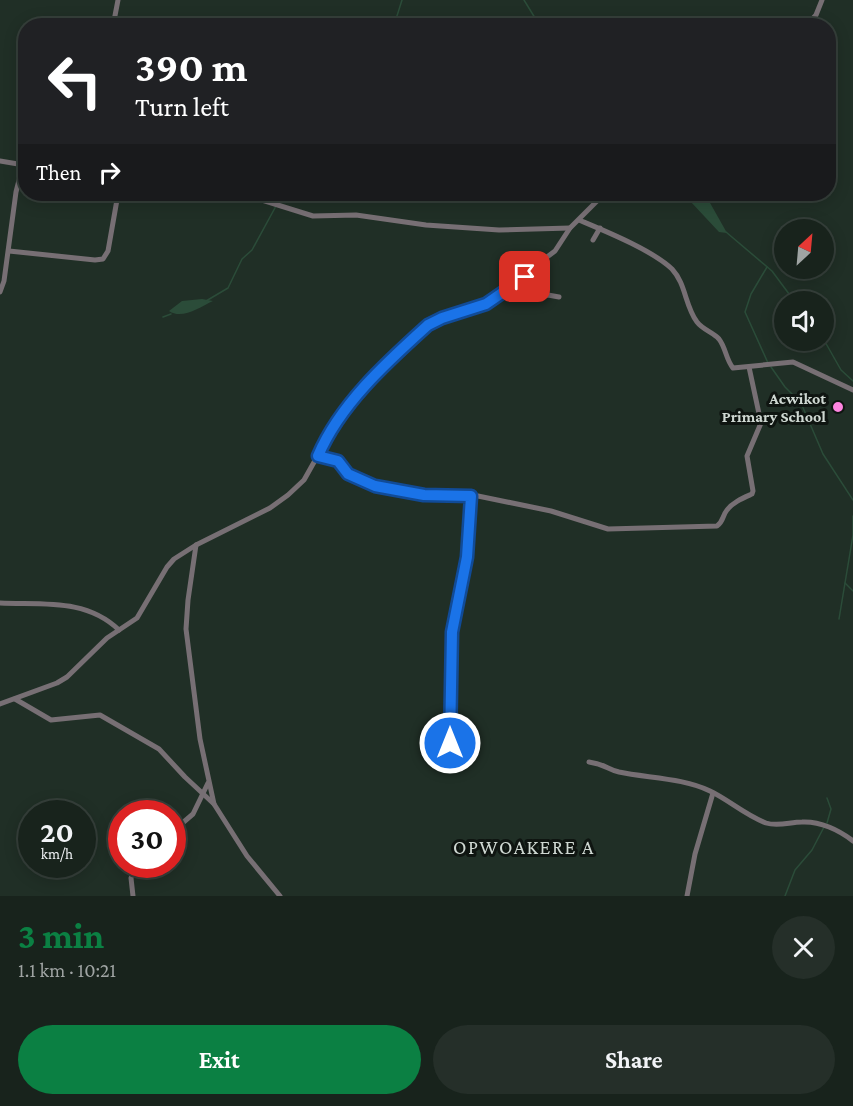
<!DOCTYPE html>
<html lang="en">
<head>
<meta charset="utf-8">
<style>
	body { margin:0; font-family:"Crimson Pro",serif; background:#252f29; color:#f1f3f6; height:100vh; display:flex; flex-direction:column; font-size:22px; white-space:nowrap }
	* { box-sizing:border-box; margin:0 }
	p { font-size:20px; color:#9fa4a3 }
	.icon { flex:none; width:33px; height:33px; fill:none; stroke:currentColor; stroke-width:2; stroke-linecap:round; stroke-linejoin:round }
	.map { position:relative; height:896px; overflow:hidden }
	.details { display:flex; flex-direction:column; background:#18231c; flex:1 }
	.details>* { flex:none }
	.top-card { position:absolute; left:18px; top:18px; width:818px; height:183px; border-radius:24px; box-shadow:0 3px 15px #0003,0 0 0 2px #36403b; background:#202124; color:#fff; overflow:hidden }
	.needle { width:39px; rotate:26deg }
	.fabs { position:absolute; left:774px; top:219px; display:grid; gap:12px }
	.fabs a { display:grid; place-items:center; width:60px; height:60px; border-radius:50%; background:#18231c; box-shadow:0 3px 15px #0003,0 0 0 2px #36403b; font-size:30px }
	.speed { position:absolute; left:18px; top:800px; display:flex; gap:12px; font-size:30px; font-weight:700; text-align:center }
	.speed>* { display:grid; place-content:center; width:78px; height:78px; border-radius:50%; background:#18231c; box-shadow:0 3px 15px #0003,0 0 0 2px #36403b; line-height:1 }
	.speed small { font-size:15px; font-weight:400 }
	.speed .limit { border:9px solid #d22; background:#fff; color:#111 }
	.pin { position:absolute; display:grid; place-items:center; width:51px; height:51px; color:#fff; margin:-26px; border-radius:12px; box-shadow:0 3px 9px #0006 }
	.me { position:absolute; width:66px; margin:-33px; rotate:0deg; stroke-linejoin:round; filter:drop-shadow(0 0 4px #0008) }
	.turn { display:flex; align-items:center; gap:21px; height:126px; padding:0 18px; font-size:27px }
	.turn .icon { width:78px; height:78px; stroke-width:2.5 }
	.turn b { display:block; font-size:42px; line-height:51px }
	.then { display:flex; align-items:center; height:57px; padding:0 18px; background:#0003; gap:12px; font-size:22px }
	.round { display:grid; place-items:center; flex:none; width:63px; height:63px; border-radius:32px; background:#252f29 }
	.head { display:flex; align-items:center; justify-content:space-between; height:102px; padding:0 18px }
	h1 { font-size:36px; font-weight:700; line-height:45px; color:#0b8043 }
	.cta { display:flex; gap:12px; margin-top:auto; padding:12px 18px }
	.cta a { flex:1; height:69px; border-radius:36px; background:#0b8043; color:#fff; font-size:24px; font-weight:700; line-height:69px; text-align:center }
	.cta a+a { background:#252f29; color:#f1f3f6 }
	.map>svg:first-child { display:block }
	.water { fill:#2b4c39 }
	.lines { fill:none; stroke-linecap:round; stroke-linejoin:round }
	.stream { stroke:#2b4c39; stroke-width:1.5 }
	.minor { stroke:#776f74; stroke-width:5 }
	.route-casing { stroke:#114b97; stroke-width:15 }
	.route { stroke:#1a73e8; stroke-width:10 }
	.poi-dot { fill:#fe85e0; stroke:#0f1511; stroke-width:2 }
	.labels { text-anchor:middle; stroke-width:6; stroke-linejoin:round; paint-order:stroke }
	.poi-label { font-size:16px; font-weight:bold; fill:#cfd8d2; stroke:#0f1511; text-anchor:end }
	.quarter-label { font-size:20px; letter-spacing:1.5px; fill:#cfd8d2; stroke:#0f1511 }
</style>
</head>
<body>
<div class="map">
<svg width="853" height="896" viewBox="0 0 853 896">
	<rect width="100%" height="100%" fill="#202f26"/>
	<g class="water">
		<path d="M678,194H705L727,233L719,232L691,202Z"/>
		<path d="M202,299L213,301C200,307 182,320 169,311L182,301Z"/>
	</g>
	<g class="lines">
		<g class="stream">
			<path d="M524,0L540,26"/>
			<path d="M389,26L396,19L402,0"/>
			<path d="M277,201L279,194"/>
			<path d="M726,232L772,271L795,302"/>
			<path d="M767,267L751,294L745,312L768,363"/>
			<path d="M206,301L228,288L242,259L252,250L276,206"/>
			<path d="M163,317L171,314"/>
			<path d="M824,340L841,370L853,381"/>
			<path d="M771,367L785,387L801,403L823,454L853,500"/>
			<path d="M845,583L853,591"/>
			<path d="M839,619L853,535V516"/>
			<path d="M827,798L831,809L827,823"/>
			<path d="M785,896L795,870L812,850L824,827"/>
		</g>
		<g class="minor">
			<path d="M113,26L118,0"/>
			<path d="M806,26L816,15L822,0"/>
			<path d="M0,161L24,165"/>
			<path d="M242,194L313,216L356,215L426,225L499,230L570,228"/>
			<path d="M579,220C605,231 652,250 672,269C686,284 685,306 697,322C703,330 713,332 719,339C726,348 726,360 733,368L793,362L853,390"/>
			<path d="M593,240L600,228"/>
			<path d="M9,251L95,260L103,259L108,251L118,194"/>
			<path d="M519,282L536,298L548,295L559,297"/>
			<path d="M0,292L4,281L16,192L23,165"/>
			<path d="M318,456L338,461L348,474L375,486L424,495L478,496L551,511L608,529L717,526C724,521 722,516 727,510C733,502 743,498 752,494L753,491L747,456L761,423L749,367"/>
			<path d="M196,545L188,600L186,629L200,739L214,804"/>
			<path d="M0,603C42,605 86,598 119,630"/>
			<path d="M15,699L51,720L100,715L159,749L185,777L214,804L247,856L280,896"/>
			<path d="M0,704L57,683L67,677L107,638L137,618L167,567L174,559L196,545L270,508L288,495L304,480L336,423L355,399L416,335L427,325L442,318L486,304L511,288L535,266L555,251L570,228L604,194"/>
			<path d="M450,743L452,632L467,557L471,496"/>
			<path d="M589,762C605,764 607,769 619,772C647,778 684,778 710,791C729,800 745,815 766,823C778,827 790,822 802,822C820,821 839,830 853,841"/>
			<path d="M172,832L193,814L208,783"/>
			<path d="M133,896L131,878L136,864"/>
			<path d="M687,896L695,854L713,793"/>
		</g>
	</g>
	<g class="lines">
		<g class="route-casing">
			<path id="route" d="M450,743L452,632L467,557L471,496L424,495L375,486L348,474L338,461L318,456C340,404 387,362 428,325L442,318L486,304L525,277"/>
		</g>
		<use href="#route" class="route"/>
	</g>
	<circle class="poi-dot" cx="838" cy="407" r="6"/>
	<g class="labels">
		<g class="poi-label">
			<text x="826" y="404">Acwikot<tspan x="826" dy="18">Primary School</tspan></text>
		</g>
		<g class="quarter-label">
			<text x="524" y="854">OPWOAKERE A</text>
		</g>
	</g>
</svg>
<div class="fabs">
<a><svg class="needle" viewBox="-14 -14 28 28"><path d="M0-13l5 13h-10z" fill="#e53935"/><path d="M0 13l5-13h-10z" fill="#9fa4a3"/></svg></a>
<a><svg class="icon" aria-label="sound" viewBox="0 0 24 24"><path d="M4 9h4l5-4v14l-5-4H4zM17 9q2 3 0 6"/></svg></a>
</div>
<div class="speed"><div>20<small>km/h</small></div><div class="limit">30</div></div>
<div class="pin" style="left:525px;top:277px;background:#d93025"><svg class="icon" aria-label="arrive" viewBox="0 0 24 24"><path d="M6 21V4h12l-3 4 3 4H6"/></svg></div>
<svg class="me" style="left:450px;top:743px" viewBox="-20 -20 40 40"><circle r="17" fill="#1a73e8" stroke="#fff" stroke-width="3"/><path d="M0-11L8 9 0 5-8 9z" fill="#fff"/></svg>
<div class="top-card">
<div class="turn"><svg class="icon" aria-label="left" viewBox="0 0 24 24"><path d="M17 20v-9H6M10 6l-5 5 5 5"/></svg><div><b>390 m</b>Turn left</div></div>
<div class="then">Then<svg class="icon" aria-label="right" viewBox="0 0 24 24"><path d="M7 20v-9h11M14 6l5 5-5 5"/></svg></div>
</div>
</div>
<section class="details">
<div class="head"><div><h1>3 min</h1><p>1.1 km · 10:21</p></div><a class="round"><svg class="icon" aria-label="close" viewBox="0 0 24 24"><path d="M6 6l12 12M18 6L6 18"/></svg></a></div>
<div class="cta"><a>Exit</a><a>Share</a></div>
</section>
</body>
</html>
